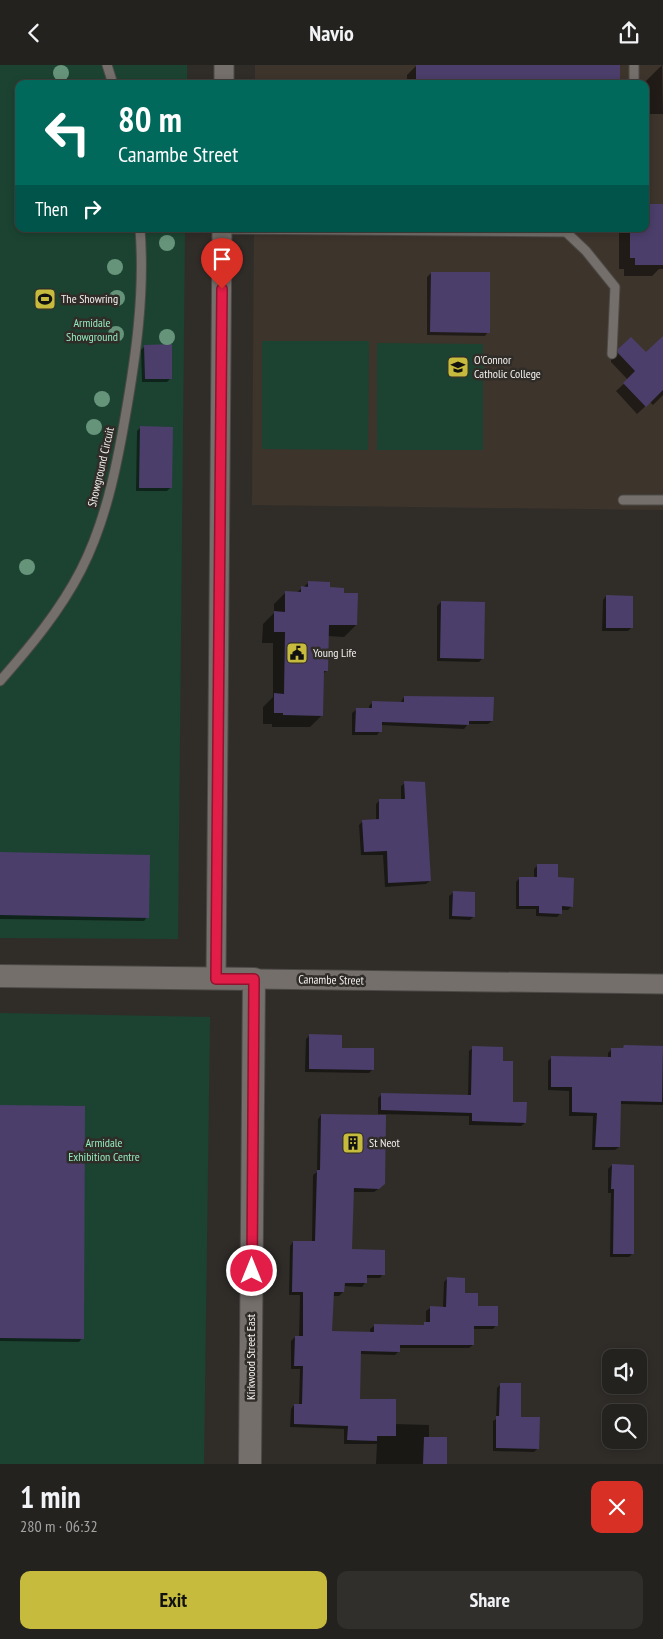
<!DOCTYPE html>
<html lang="en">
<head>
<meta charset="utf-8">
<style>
	body { margin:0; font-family:"PT Sans Narrow",sans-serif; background:#302f2c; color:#f1f3f6; height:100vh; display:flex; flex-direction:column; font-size:19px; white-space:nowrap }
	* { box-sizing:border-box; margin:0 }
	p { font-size:16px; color:#a3a4a4 }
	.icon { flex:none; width:28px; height:28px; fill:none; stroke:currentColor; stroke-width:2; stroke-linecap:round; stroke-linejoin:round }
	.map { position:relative; height:1399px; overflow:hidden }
	.details { display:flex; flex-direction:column; background:#24221f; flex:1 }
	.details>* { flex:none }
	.top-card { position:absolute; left:15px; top:15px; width:634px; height:152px; border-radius:10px; box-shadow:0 2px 8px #0003,0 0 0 1px #413f3d; background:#00695c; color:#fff; overflow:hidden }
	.fabs { position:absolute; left:602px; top:1284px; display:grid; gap:10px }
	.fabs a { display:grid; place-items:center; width:45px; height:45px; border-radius:10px; background:#24221f; box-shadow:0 2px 8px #0003,0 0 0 1px #413f3d; font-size:25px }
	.pin { position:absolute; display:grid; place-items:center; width:42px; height:42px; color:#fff; margin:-51px -21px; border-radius:50% 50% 50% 0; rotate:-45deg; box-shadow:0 0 5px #0007 }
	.pin .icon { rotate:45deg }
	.me { position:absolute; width:55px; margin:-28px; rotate:0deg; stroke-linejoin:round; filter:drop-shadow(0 0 4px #0008) }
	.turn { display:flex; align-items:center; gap:18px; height:105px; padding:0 20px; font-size:22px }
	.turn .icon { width:65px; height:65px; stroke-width:2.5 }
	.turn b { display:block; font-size:35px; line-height:42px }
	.then { display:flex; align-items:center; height:48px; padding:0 20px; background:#0003; gap:10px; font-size:19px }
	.round { display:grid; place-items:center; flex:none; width:52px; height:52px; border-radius:10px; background:#302f2c }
	.headline { display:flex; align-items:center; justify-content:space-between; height:85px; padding:0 20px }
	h1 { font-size:30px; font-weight:700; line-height:38px }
	.button { display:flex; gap:10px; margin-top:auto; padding:10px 20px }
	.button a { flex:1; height:58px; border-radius:10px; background:#c6bb3c; color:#111; font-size:20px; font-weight:700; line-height:58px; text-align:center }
	.button a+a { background:#302f2c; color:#f1f3f6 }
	header { display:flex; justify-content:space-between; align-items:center; height:65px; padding:0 20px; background:#24221f; font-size:22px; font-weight:700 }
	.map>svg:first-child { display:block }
	.built { fill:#3d342c }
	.green { fill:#1c4331 }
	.shadow { fill:#0007 }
	.building { fill:#4b3e6a }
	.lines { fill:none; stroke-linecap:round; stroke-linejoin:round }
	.service-casing { stroke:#4c4a47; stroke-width:11 }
	.minor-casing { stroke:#4c4a47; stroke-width:21 }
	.tertiary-casing { stroke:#4c4a47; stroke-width:24 }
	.service { stroke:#746f6b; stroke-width:9 }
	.minor { stroke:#746f6b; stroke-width:19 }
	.tertiary { stroke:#746f6b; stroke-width:22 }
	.tree { fill:#66947a }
	.route-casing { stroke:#92132f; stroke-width:12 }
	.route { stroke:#e11d48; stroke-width:9 }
	.labels { text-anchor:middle; stroke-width:5; stroke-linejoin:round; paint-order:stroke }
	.poi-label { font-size:12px; fill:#f2f0ee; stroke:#302d29; text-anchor:start }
	.park-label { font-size:12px; fill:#93e9bd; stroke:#302d29 }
	.street-label { font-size:12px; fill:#f2f0ee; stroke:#302d29 }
</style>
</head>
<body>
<header><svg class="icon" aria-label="back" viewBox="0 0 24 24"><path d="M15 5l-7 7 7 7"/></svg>Navio<svg class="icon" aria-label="share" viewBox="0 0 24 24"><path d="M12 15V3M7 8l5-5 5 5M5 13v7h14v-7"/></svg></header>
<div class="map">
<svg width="663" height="1399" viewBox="0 0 663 1399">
	<rect width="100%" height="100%" fill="#302d29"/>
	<path class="built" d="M255,0H663V445L252,440L254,164H645V19H255Z"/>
	<g class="green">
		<path d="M0,0H187V19H19V164H185L178,874L0,873Z"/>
		<path d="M262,276H369L368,385L262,384Z"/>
		<path d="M377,278L483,279V385H377Z"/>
		<path d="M0,948L210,952L204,1399H0Z"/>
	</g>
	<g class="shadow">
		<path d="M417,0H619V19H407V10Z"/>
		<path d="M662,0L663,49H650V43H645L644,18Z"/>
		<path d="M645,140H663V204H659L652,211H624V204H619V164H645Z"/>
		<path d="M431,208L488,267L485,271L427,270V212Z"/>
		<path d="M663,273V330L653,340L650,337L637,349L616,326L628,315L611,297V294L631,274L646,289Z"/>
		<path d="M145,281L171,313L167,317H142L141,285Z"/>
		<path d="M140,363L170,423L167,426H136L137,366Z"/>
		<path d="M308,518L343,529L356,560L344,572L327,571V605L322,610L321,651L310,662H272V659H263V642L273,632V578H262L263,559L274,548V539L286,527L296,528Z"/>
		<path d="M606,531L632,562L628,566H602L603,535Z"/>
		<path d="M441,537L483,593L479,597L437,596V541Z"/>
		<path d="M404,632L492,656L488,659H468L464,664L380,660V666L377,670H352V648L356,645H369V641L373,637L400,638Z"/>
		<path d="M405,718L430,816L426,819L385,822L383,790H361L359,760L363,756L376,755V739L380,735H401V721Z"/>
		<path d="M0,788L147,852L144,856L0,854Z"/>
		<path d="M538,800L557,813L572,841L568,845H561V848L557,852L536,851V844H516V817L520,813H534V804Z"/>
		<path d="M453,828L474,851L470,855L449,854V831Z"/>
		<path d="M310,970L341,984L373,1004L369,1008L305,1007L306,974Z"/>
		<path d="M624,982H663V1040L620,1039L619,1082L615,1085H592L593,1051H569V1026L548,1025V996L552,992L608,993V988L612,984H621Z"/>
		<path d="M473,983L502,997L511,1038L525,1058L521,1061L469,1060V1051L378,1049V1033L382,1029L468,1031L469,986Z"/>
		<path d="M0,1041L82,1273L79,1277L0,1276Z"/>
		<path d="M321,1050L380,1123L374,1127H352L351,1185L383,1209L380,1213H365V1218L362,1222L343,1221V1227L339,1231H333L331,1267L370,1268V1264L374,1261L421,1262L426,1259V1246L430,1243H443L444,1217L447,1214L496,1260L493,1264H473V1280L469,1283H399V1286L395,1290L360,1289L359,1335L394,1359L429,1360V1373L446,1399H376L377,1379H344V1364L290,1362L291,1344L294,1340H299L300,1304H291V1276L295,1272H299L300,1230H289L290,1181L293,1177H312L313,1110L317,1107L318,1054Z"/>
		<path d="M612,1100L632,1189L629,1192H610L611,1128H608V1104Z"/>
		<path d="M501,1319L538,1383L534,1387L493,1386V1356L496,1354L497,1323Z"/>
	</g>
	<g class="building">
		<rect x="416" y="0" width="204" height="19"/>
		<path d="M645,139H663V200H635V193H630V164H645Z"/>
		<path d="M431,207H490V268L430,267Z"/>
		<path d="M663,271V325L646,342L623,318L635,306L618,288V284L631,272L646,287Z"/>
		<path d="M172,279V314H145L144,280Z"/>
		<path d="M140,361L173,362L172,423H139Z"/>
		<path d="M308,516L330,517V522L344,523V528H358L357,560H329L328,606H324L323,651L283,650V648H274V628L284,629L285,567H274V546L285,547V526L301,527V521L308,522Z"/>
		<path d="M606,530L633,531V563H606Z"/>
		<path d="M441,536L485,537L484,594L440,593Z"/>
		<path d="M404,631L494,632L493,656H469V660L382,657V667H355L356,643H372V636L404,637Z"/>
		<path d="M404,716L425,717L431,816L388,818L387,786L364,787L362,755L379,754V734H405Z"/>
		<path d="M0,787L150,790L149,853L0,850Z"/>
		<path d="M537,799H558V812L574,813L573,842L562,841V849L539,848V841H519V812H537Z"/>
		<path d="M453,826L475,827V852L452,851Z"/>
		<path d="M309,969L342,970V983H374V1005L309,1004Z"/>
		<path d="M624,980L663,981L662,1037L621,1036L620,1082H595L597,1048L572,1047V1022H551V991L611,992V983H623Z"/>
		<path d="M472,981L503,982V996H513V1037H527L526,1058L472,1056V1048L381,1045V1028L471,1030Z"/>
		<path d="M0,1040L85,1041L84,1274L0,1273Z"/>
		<path d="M321,1049L386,1050L385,1119L379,1124L354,1123L352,1184L385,1185V1210H367V1218H345L344,1227H334L332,1266L374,1267V1259L424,1260V1257H430V1241L446,1242L447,1212L465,1213V1228H478V1241H498V1261H474V1280H400V1287L361,1286L360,1334H396V1371H377V1376L347,1375L348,1361L294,1359V1339H302L303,1301H294L295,1271H303V1227H292L293,1176H315L317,1105H320Z"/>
		<path d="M612,1099L634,1100V1189H613L614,1124H611Z"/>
		<path d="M500,1318H521V1352H540L539,1384L496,1383V1351H499Z"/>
		<path d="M424,1372H447V1399H423Z"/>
	</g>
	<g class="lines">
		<g class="service-casing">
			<g id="service">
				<path d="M107,0L113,19"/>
				<path d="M634,0V19"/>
				<path d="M222,164L566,167L570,164"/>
				<path d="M566,167L586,186L615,222L612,289"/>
				<path d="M623,435H663"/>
				<path d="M0,616C30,582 60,546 81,505C105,458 116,405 125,353C136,291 145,227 140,164"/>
			</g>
		</g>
		<g class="minor-casing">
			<g id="minor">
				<path d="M224,19V0"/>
				<path d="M216,914L222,164"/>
				<path d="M254,914L663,919"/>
			</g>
		</g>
		<g class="tertiary-casing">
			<path id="tertiary" d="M0,911L254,914L250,1399"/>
		</g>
		<use href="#service" class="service"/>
		<use href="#minor" class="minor"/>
		<use href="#tertiary" class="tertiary"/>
	</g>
	<g class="tree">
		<circle cx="61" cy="8" r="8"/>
		<circle cx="167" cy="178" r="8"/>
		<circle cx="115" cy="202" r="8"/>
		<circle cx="117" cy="233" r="8"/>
		<circle cx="116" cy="269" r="8"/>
		<circle cx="167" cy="272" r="8"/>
		<circle cx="102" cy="334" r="8"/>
		<circle cx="94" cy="362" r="8"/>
		<circle cx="27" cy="502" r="8"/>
	</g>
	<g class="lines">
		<g class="route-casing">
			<path id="route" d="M222,224L216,914H254L252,1206"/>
		</g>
		<use href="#route" class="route"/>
	</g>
	<defs>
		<g id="stadium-square" transform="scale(1.125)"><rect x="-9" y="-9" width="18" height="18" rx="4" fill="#c6bb3c" stroke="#302d29"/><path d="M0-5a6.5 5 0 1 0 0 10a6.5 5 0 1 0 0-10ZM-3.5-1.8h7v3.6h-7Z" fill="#111"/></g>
		<g id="school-square" transform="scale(1.125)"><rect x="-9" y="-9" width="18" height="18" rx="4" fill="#c6bb3c" stroke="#302d29"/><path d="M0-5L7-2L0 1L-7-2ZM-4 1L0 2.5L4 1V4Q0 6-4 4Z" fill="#111"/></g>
		<g id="civic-square" transform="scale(1.125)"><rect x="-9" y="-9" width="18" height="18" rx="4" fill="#c6bb3c" stroke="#302d29"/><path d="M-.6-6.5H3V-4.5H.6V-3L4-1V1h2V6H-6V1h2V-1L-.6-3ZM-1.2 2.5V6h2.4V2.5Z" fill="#111"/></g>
		<g id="building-square" transform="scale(1.125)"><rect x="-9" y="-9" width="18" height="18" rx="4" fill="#c6bb3c" stroke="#302d29"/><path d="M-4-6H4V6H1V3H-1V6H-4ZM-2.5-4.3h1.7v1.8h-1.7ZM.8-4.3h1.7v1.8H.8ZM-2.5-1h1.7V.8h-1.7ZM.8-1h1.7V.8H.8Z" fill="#111"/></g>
	</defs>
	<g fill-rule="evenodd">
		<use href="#stadium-square" x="45" y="234"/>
		<use href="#school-square" x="458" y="302"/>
		<use href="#civic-square" x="297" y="588"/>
		<use href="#building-square" x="353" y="1078"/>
	</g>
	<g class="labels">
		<g class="poi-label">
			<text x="61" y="238">The Showring</text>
			<text x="474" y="299">O'Connor<tspan x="474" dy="14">Catholic College</tspan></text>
			<text x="313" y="592">Young Life</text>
			<text x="369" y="1082">St Neot</text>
		</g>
		<g class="park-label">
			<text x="92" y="262">Armidale<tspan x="92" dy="14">Showground</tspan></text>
			<text x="104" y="1082">Armidale<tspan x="104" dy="14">Exhibition Centre</tspan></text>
		</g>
		<g class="street-label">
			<text transform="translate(101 402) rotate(-77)" y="4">Showground Circuit</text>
			<text transform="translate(331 915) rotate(1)" y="4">Canambe Street</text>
			<text transform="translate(251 1292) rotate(-90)" y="4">Kirkwood Street East</text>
		</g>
	</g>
</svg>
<div class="fabs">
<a><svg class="icon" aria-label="sound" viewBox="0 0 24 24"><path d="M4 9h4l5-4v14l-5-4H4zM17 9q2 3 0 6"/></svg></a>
<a><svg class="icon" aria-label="search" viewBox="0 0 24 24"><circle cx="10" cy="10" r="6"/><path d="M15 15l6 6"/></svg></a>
</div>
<div class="pin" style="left:222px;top:224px;background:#d93025"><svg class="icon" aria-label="arrive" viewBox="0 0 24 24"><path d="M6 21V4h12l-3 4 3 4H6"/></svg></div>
<svg class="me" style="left:252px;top:1206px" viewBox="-20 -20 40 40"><circle r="17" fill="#e11d48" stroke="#fff" stroke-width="3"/><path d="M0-11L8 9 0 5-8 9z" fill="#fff"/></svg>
<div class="top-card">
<div class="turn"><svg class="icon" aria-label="left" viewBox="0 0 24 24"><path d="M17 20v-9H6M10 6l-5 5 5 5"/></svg><div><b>80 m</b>Canambe Street</div></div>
<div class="then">Then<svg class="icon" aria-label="right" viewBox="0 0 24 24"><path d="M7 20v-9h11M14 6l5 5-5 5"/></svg></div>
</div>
</div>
<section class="details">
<div class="headline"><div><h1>1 min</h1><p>280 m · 06:32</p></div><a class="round" style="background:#d93025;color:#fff"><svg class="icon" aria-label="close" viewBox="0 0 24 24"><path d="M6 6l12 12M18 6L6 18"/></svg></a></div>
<div class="button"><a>Exit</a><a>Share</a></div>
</section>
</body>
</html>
